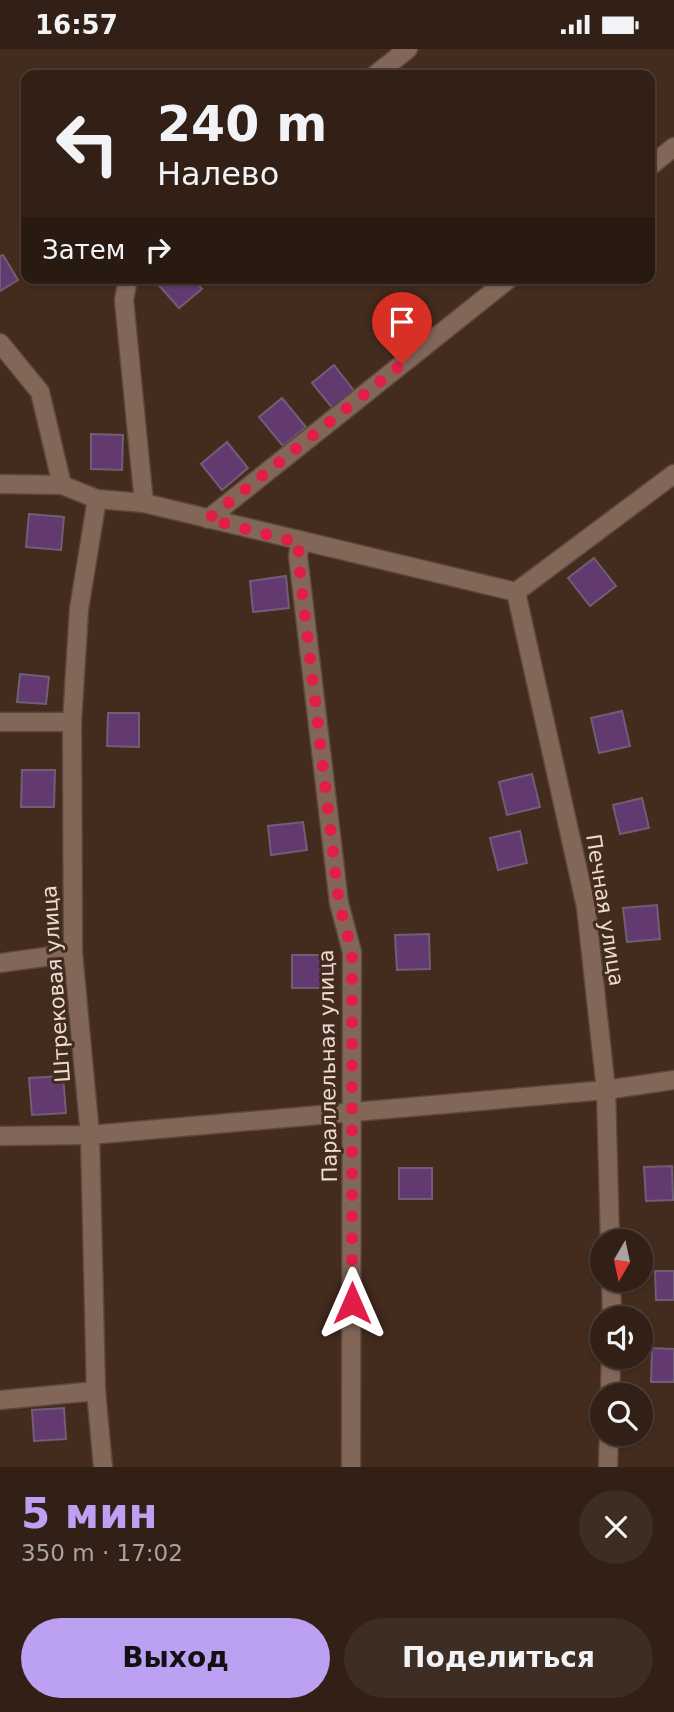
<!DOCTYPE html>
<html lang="ru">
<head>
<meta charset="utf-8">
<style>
	body { margin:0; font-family:"DejaVu Sans",sans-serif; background:#3d2d23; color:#f1f3f6; height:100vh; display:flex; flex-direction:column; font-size:26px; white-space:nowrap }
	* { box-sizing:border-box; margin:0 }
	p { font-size:23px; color:#a8a3a1 }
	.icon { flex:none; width:38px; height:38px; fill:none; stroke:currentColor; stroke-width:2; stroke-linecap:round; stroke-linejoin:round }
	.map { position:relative; height:1418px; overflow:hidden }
	.side { display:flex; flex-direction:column; background:#322016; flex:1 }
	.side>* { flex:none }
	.banner { position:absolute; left:21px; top:21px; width:634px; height:214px; border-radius:14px; box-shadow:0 2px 5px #0004,0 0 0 2px #4d3e35; background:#322016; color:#f1f3f6; overflow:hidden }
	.needle { width:46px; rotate:189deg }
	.fabs { position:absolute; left:590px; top:1180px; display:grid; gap:14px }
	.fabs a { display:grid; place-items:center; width:63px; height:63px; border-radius:50%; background:#322016; box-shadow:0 2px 5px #0004,0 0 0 2px #4d3e35; font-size:35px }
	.pin { position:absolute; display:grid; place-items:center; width:60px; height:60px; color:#fff; margin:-72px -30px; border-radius:50% 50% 50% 0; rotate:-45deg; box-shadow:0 0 7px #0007 }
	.pin .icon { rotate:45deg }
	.me { position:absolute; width:77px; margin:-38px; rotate:0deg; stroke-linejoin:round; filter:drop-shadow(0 0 5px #0008) }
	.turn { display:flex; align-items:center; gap:24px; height:147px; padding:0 21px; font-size:32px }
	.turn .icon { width:91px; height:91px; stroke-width:2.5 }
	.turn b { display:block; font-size:49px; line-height:60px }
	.then { display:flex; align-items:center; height:66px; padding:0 21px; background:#0003; gap:14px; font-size:26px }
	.round { display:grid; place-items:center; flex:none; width:74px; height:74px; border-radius:37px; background:#3d2d23 }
	.head { display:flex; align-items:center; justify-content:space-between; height:119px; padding:0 21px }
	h1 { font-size:42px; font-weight:700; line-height:52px; color:#bca0f2 }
	.cta { display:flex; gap:14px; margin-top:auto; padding:14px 21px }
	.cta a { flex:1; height:80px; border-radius:42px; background:#bca0f2; color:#111; font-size:28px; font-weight:700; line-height:80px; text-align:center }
	.cta a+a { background:#3d2d23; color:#f1f3f6 }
	.status { display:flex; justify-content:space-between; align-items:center; height:49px; padding:0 35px; background:#322016; direction:ltr }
	.status svg { height:19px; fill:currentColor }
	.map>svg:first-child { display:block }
	.building { fill:#623a70; stroke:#6f5e75; stroke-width:2 }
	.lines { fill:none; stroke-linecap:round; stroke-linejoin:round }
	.minor-casing { stroke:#5b473c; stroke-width:21 }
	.minor { stroke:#826759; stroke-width:18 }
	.route { stroke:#e11d48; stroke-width:12; stroke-dasharray:0 21.6 }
	.labels { text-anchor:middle; stroke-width:6; stroke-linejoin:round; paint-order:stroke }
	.street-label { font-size:21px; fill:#eadbd3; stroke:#432b1e }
</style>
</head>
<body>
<div class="status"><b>16:57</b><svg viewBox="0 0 49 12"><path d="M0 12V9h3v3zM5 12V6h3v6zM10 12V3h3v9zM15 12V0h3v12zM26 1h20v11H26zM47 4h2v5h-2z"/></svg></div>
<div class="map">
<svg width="674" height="1418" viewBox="0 0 674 1418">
	<rect width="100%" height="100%" fill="#432b1e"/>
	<g class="building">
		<path d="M3,206L18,231L0,242V207Z"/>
		<path d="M158,229H192L202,240L179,259L155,232Z"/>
		<path d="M334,316L355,343L334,361L312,334Z"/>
		<path d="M282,349L306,378L283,397L259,368Z"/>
		<path d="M91,385L123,386L122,421L91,420Z"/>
		<path d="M227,393L248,419L222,441L201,415Z"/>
		<path d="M29,465L64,468L61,501L26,498Z"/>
		<path d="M594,509L616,537L590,557L568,529Z"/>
		<path d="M286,527L289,559L253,563L250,532Z"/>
		<path d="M20,625L49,628L46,655L17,653Z"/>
		<path d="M622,662L630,697L599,704L591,669Z"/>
		<path d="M108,664H139V698L107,697Z"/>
		<path d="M22,721H55L54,758H21Z"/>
		<path d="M532,725L540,758L507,766L499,733Z"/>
		<path d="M642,749L649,779L620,785L613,756Z"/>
		<path d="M303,773L307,801L271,806L268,777Z"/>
		<path d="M520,782L527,814L498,821L490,789Z"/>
		<path d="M657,856L660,890L627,893L623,859Z"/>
		<path d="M429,885L430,920L397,921L395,886Z"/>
		<rect x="292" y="906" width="35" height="33"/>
		<path d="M63,1027L66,1064L32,1066L29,1029Z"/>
		<path d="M672,1117L673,1151L646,1152L644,1118Z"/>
		<rect x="399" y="1119" width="33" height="31"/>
		<path d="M655,1222H674V1251H656Z"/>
		<path d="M652,1299L674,1300V1333H651Z"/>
		<path d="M64,1359L66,1390L34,1392L32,1361Z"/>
	</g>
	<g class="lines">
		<g class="minor-casing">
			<g id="minor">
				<path d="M375,26L408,0"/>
				<path d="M649,118L674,98"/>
				<path d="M128,229L124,251L144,454"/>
				<path d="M0,294L40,343L62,436"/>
				<path d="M0,435L62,436L97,450L144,454L516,543"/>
				<path d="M97,450L79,560L72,673L73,904L90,1086L96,1342L103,1418"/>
				<path d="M208,470L510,229"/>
				<path d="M300,494L298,507L339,854L352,903L351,1418"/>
				<path d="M516,543L586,858L606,1041L610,1192"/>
				<path d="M516,543L674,425"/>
				<path d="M0,673H72"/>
				<path d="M0,914L73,904"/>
				<path d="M0,1087L90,1086L606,1041L674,1031"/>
				<path d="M611,1230L612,1269"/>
				<path d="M610,1346L611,1307"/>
				<path d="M0,1351L96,1342"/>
				<path d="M608,1418L609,1384"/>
			</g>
		</g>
		<use href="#minor" class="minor"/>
	</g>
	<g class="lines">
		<path class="route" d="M352,1254V903L339,854L298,507L300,494L208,470L402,315"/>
	</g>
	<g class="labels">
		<g class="street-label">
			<text transform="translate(605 861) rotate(81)" y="7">Печная улица</text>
			<text transform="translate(56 935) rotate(-94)" y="7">Штрековая улица</text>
			<text transform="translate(328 1017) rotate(-91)" y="7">Параллельная улица</text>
		</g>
	</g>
</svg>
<div class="fabs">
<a><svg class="needle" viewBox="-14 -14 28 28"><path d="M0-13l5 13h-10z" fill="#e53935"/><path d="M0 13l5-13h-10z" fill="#a8a3a1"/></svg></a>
<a><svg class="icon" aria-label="sound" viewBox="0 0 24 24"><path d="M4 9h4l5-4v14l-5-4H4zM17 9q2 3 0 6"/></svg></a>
<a><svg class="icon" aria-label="search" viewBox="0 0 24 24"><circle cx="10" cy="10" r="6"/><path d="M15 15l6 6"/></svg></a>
</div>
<div class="pin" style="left:402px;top:315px;background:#d93025"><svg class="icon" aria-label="arrive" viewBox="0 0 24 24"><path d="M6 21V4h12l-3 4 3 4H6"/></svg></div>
<svg class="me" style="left:352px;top:1254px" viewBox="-20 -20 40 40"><path d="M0-17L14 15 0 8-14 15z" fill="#e11d48" stroke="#fff" stroke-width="4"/></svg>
<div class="banner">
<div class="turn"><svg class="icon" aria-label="left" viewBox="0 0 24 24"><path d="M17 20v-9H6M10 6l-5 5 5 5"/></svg><div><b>240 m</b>Налево</div></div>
<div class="then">Затем<svg class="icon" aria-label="right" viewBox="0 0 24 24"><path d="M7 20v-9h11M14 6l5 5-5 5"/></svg></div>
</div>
</div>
<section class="side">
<div class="head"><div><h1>5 мин</h1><p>350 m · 17:02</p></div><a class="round"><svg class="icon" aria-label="close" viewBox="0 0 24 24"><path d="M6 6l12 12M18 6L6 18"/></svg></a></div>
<div class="cta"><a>Выход</a><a>Поделиться</a></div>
</section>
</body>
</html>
